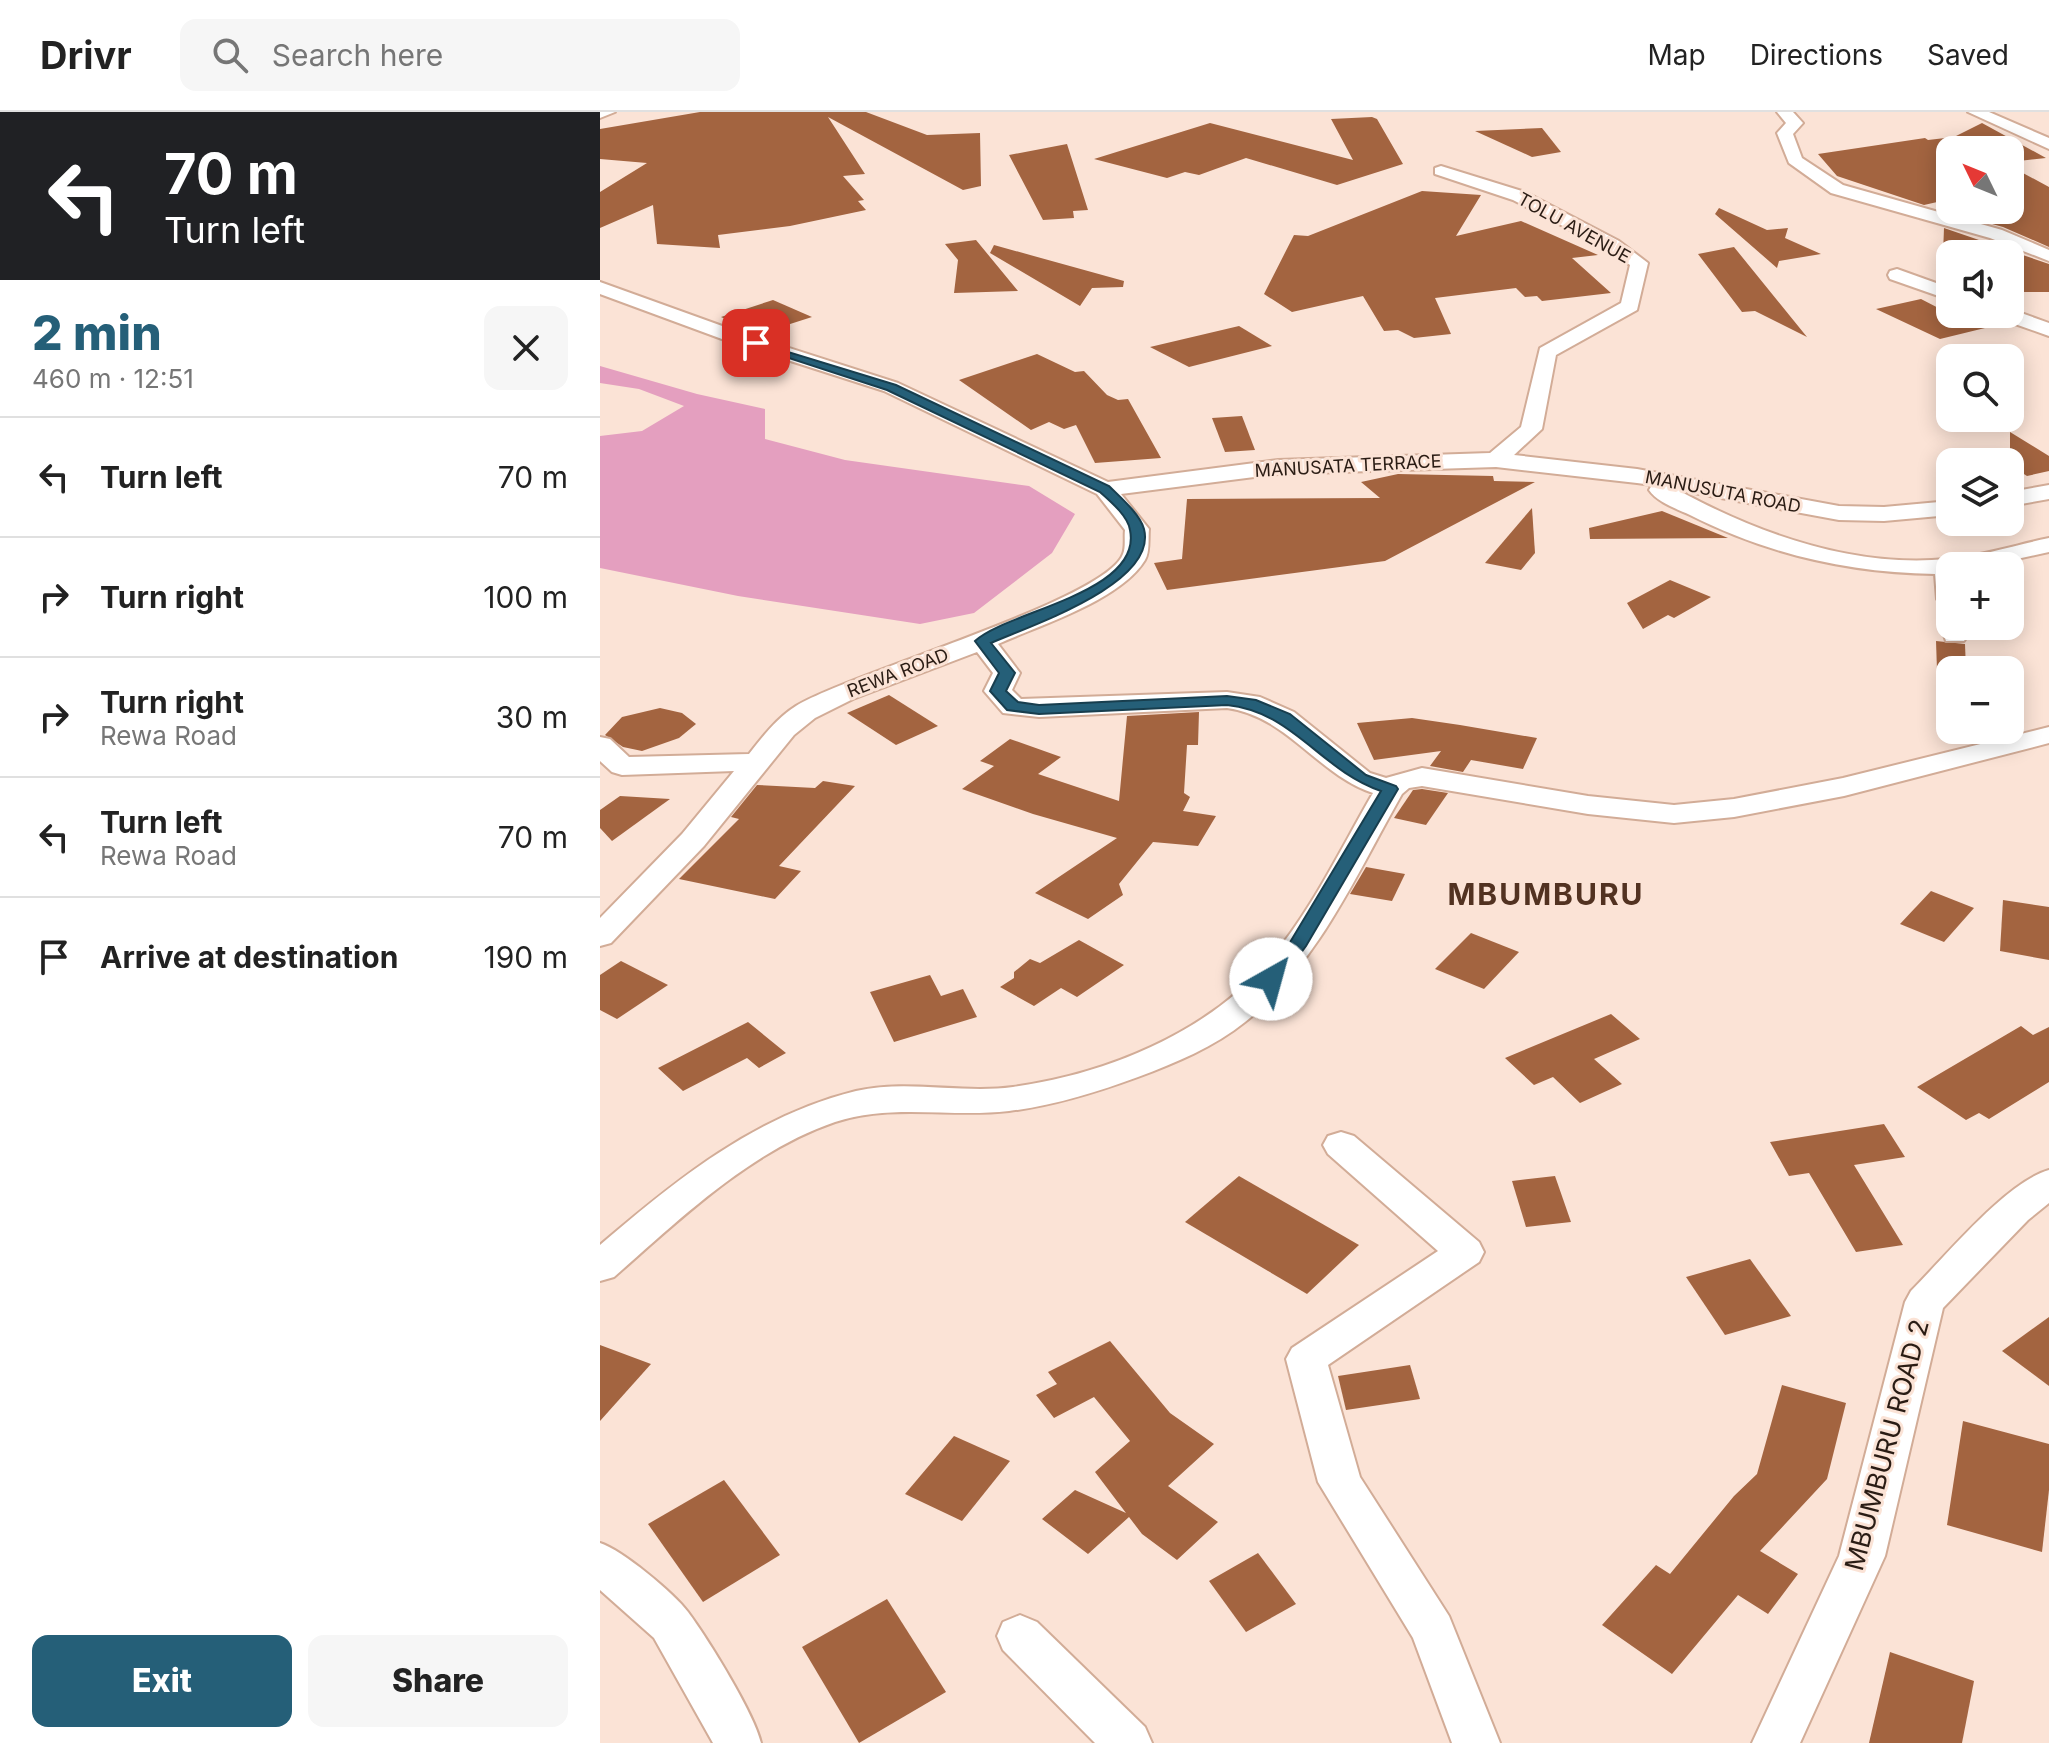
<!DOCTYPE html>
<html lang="en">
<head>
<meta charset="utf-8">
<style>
	body { margin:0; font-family:Inter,sans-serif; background:#f6f6f6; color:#222; height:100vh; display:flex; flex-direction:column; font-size:30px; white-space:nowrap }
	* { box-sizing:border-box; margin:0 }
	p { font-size:26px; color:#767676 }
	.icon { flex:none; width:44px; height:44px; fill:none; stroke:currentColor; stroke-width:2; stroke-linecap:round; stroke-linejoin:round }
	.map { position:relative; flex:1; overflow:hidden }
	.side { display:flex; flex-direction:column; background:#fff; width:600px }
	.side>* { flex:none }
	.top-card { background:#202124; color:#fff; overflow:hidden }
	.needle { width:52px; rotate:313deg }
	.fabs { position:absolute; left:1336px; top:24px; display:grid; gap:16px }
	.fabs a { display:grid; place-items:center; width:88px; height:88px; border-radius:16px; background:#fff; box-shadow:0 4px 20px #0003; font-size:40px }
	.pin { position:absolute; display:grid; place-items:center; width:68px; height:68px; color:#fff; margin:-34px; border-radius:16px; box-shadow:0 4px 12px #0006 }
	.me { position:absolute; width:88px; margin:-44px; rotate:38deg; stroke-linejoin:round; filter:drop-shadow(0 0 6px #0008) }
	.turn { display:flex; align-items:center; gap:28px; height:168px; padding:0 32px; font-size:36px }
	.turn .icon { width:104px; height:104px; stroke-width:2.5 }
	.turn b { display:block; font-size:56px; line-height:68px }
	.round { display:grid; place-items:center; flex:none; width:84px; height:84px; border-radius:16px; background:#f6f6f6 }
	.headline { display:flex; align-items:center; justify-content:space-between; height:136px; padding:0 32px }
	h1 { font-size:48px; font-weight:800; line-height:60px; color:#255f78 }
	.primary-button { display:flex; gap:16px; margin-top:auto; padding:16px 32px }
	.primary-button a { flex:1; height:92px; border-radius:16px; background:#255f78; color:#fff; font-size:32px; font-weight:800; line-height:92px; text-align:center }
	.primary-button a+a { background:#f6f6f6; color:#222 }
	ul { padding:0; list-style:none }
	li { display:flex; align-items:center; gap:24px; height:120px; padding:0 32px; border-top:2px solid #e0e0e0 }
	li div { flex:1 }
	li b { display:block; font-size:30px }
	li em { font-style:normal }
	header { display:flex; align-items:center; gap:48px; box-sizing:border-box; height:112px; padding:0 40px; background:#fff; border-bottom:2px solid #e0e0e0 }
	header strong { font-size:38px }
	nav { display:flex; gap:44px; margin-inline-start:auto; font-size:28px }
	.search { width:560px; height:72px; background:#f6f6f6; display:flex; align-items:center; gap:20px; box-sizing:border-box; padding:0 28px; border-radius:16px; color:#767676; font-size:30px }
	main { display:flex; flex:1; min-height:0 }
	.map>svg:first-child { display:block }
	.green { fill:#e49fbf }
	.building { fill:#a36440 }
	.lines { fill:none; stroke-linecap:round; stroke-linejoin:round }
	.street-casing { stroke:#d2ac97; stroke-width:4 }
	.street { fill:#fff; fill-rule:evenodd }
	.route { fill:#255f78; stroke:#183e4e; stroke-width:2 }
	.labels { text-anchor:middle; stroke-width:6; stroke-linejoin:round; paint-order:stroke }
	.far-street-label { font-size:18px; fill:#2a1c14; stroke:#fbe3d6 }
	.near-street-label { font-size:26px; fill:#2a1c14; stroke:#fbe3d6 }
	.district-label { font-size:30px; font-weight:bold; letter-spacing:2px; fill:#523221; stroke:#fbe3d6 }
</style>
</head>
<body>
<header>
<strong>Drivr</strong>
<div class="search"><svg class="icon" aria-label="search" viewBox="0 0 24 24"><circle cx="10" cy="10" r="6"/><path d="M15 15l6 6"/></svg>Search here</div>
<nav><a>Map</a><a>Directions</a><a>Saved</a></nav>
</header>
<main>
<section class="side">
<div class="top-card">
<div class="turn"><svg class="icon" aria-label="left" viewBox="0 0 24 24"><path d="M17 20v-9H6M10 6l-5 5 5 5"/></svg><div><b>70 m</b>Turn left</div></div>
</div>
<div class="headline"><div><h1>2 min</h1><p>460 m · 12:51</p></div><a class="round"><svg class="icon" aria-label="close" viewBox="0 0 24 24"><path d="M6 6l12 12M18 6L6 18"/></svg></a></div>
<ul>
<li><svg class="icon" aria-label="left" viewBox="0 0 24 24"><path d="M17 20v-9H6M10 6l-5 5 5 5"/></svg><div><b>Turn left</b></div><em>70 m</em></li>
<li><svg class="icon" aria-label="right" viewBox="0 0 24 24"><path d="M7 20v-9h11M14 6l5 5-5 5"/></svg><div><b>Turn right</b></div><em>100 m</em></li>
<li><svg class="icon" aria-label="right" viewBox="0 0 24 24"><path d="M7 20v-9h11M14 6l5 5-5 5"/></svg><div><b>Turn right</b><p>Rewa Road</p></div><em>30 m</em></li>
<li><svg class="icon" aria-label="left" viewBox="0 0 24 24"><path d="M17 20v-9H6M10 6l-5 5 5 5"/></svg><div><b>Turn left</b><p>Rewa Road</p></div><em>70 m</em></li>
<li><svg class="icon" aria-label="arrive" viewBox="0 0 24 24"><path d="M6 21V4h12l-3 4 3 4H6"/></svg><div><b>Arrive at destination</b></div><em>190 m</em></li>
</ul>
<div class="primary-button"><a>Exit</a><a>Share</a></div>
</section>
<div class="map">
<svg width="1449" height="1631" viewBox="0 0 1449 1631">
	<rect width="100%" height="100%" fill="#fbe3d6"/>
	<path class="green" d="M0,254L97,282L165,297V327L245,348L429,374L475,402L452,441L374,501L320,512L138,484L0,456V324L42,319L84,294L39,277L0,271Z"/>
	<g class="building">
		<path d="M100,0H266L327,23L380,21L381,74L363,78L228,5L265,62L243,64L264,88L258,89L266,98L190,114L118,123L120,136L57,132L53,93L0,116V80L47,51L0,47V17Z"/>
		<path d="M772,5L777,7L803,52L737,73L646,46L599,63L585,60L567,66L494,47L610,11L753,48L731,7Z"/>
		<path d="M1382,11L1446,46L1410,50V38H1350V98H1410V54L1449,75V135L1403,115L1345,99L1346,88L1324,93L1237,64L1218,42L1325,26L1328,28L1354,25Z"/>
		<path d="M942,16L961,40L932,45L875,19Z"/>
		<path d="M467,32L488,98L473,99L474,106L443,108L409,43Z"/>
		<path d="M822,79L881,83L856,124L921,109L998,143L972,146L1011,181L942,189L937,184L925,185L916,176L835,186L851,222L814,226L798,218L784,219L763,184L692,200L664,182L694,123L708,124Z"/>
		<path d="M1119,96L1167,118L1188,116L1185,126L1221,142L1179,149L1177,156L1115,102Z"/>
		<path d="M1344,116L1449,152V180H1410V142H1343Z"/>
		<path d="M376,128L418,179L354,181L358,148L345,132Z"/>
		<path d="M394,133L524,169L523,175L492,176L480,194L390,141Z"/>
		<path d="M1134,135L1207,225L1155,199L1142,200L1098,142Z"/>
		<path d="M1321,187L1350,202L1385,216L1340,227L1276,197Z"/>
		<path d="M173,188L212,205L159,222L121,205Z"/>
		<path d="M639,214L672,234L589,255L550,235Z"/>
		<path d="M437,242L475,260L484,259L507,283L518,288L528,287L561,346L495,351L476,313L464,317L449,310L431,318L359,268Z"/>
		<path d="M642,304L655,338L625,340L612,306Z"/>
		<path d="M1410,320L1449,344V359L1427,364L1410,353Z"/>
		<path d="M798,362L893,364L894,369L935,370L785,449L567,478L554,451L582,447L587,387L780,386L761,370Z"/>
		<path d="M932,396L935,441L921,458L885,451Z"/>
		<path d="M1062,399L1128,426L990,427L989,416Z"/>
		<path d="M1070,468L1111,485L1074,506L1068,503L1043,517L1027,491Z"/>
		<path d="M1336,529L1365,532L1366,558H1337Z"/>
		<path d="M289,583L338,614L296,633L247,601Z"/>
		<path d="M60,596L82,601L96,612L79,626L42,639L23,635L5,623L22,605Z"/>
		<path d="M599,600L598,633H587L584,681L590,685L583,699L616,704L598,734L553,730L519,772L523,783L488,807L435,781L517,726L433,702L362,677L394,654L380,649L410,627L461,645L438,662L519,689L527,604Z"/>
		<path d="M812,606L860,613L937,626L923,657L871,648L863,660L830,654L841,639L774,648L757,611Z"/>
		<path d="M223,669L255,674L179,754L201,759L175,787L79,767L139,707L131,705L157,673L215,676Z"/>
		<path d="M822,677L848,681L826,713L794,706L813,678Z"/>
		<path d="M20,684L70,687L12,729L0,716V698Z"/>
		<path d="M766,755L805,762L792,789L750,782Z"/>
		<path d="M1331,779L1374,796L1344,830L1300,812Z"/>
		<path d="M1403,788L1449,795V848L1400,839Z"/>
		<path d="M871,821L919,840L884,877L835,857Z"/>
		<path d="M479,828L524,853L477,885L461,876L434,894L400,875L414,866V860L430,847L440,851Z"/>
		<path d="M21,849L68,873L17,907L0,898V863Z"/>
		<path d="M330,863L341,884L363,877L377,905L294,930L270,880Z"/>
		<path d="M1011,902L1040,927L994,947L1022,972L980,991L953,965L934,973L905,946Z"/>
		<path d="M148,910L186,941L159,956L147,946L83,979L58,956Z"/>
		<path d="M1421,914L1433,923L1449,915V970L1389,1007L1379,1001L1366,1008L1317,975Z"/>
		<path d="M1284,1012L1305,1045L1254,1053L1303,1133L1256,1140L1209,1061L1189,1064L1170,1030Z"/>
		<path d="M639,1064L759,1133L707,1182L585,1110Z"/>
		<path d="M955,1064L971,1110L926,1115L912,1069Z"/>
		<path d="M1150,1147L1191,1204L1125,1223L1086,1165Z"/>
		<path d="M1449,1205V1274L1402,1239Z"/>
		<path d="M510,1229L570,1301L614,1332L568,1374L618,1410L577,1448L542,1422L529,1405L488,1442L442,1407L475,1378L526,1401L495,1360L530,1329L494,1285L454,1306L436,1283L457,1272L448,1260Z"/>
		<path d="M0,1233L51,1252L0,1309Z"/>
		<path d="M810,1253L820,1287L746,1298L738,1264Z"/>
		<path d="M1182,1273L1246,1291L1227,1367L1160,1439L1198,1462L1168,1502L1138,1483L1072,1562L1002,1513L1056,1453L1070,1462L1134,1384L1157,1362Z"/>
		<path d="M1363,1309L1449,1332V1378L1442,1440L1347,1413Z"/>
		<path d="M354,1324L410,1349L362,1409L305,1382Z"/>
		<path d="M124,1368L180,1443L103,1490L48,1412Z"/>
		<path d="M658,1441L696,1492L646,1520L609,1469Z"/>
		<path d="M287,1487L346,1580L259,1631L202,1535Z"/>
		<path d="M1290,1540L1374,1569L1362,1631H1269Z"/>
	</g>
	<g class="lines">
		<g class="street-casing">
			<g id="street">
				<path d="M0,0H15L0,6Z"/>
				<path d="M1177,0H1193L1203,11L1193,22L1202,46L1243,73L1402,118L1449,138V149L1390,126L1231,81L1189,51L1177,21L1186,11Z"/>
				<path d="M1368,0H1389L1449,26V37Z"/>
				<path d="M841,54L925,80L1019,129L1048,151L1037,198L956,243L942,317L914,343L1037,357L1239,394L1284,395L1350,389V403L1284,409L1239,408L1078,378C1158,422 1254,456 1347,447C1381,444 1416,433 1449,426V440L1385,454H1350V495L1341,492L1337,487L1335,462C1249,461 1167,442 1090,403C1077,397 1057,390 1049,378L1052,373L1037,371L896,355L678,362L521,382L549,417C548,426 550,440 545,448C521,488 440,513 398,532L420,561L412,578L421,587L627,580L660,585L694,600L770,661L786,666L822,656L988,684L1074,693L1134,687L1243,666L1449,615V631L1244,684L1134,705L1074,711L988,702L822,674L809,676L802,682C757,761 718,852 645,910C614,935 575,951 538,965C497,980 453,994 409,999C350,1006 293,991 235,1010C150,1039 80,1107 14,1165L0,1169V1133C77,1067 155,1004 256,979C307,967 361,982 413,975C506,962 605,922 668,850C711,800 740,738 773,681C718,663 687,604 627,596L439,605L403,601L384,579L393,561L377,540L253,587L215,606L194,623L104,734L11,831L0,834V806L82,722L134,659L22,663L12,660L0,649V625L10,627L29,645L149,642C163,624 177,606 196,594C250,561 507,488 523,442C526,435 524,425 525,418L497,382L284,279L122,227L0,182V170L136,219L298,271L508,370L678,348L890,341L921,315L940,236L1021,191L1030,153L1007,137L913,88L835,62V56Z"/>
				<path d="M1297,157L1350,176V188L1290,167L1288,163L1290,159Z"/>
				<path d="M1410,197L1449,211V224L1398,206L1395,202H1410Z"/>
				<path d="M1449,373V387L1410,394V380Z"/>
				<path d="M1350,507V514H1367L1368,523L1364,529H1346L1341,514Z"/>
				<path d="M741,1020L754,1024L879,1130L884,1140L879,1150L728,1253L760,1365L849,1504L900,1631H852L813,1526L718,1370L686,1247L692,1236L838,1139L728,1042L723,1033L728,1024Z"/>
				<path d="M1449,1058V1091L1428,1108L1343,1196L1285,1444L1200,1631H1152L1239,1444L1305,1190L1311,1179C1344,1146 1406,1070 1449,1058Z"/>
				<path d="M0,1431C22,1438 74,1481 88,1500C108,1527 154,1601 161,1631H113L54,1526L0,1478Z"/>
				<path d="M420,1503L437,1510L545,1615L552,1631H495L403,1538L397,1524L403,1510Z"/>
			</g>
		</g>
		<use href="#street" class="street"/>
	</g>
	<path class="route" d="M152,229L296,273L509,374C520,385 540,402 544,417C558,472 429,514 391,531L415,561L406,579L418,590L439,593L627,584L656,588L690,602L766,663L796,674L798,677L706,834L678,872L671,873L662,867L689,832L781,679C720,658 694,600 627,593L439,602L407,598L390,579L399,561L375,529C407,499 543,481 530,418C528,404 510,389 500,380L287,278L152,234Z"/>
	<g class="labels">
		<g class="far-street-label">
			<text transform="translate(974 116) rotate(29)" y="6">TOLU AVENUE</text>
			<text transform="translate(748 354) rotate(-3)" y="6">MANUSATA TERRACE</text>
			<text transform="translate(1123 380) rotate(11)" y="6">MANUSUTA ROAD</text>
			<text transform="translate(298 561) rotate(-21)" y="6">REWA ROAD</text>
		</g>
		<g class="near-street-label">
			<text transform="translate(1287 1333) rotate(-75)" y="9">MBUMBURU ROAD 2</text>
		</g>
		<g class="district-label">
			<text x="946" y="793">MBUMBURU</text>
		</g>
	</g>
</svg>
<div class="fabs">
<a><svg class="needle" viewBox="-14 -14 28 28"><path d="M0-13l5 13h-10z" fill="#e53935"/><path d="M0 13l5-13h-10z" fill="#767676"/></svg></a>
<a><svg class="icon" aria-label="sound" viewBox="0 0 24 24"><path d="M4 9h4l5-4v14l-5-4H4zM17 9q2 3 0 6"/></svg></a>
<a><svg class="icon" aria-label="search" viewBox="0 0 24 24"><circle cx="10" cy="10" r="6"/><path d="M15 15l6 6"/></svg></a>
<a><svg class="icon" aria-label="layers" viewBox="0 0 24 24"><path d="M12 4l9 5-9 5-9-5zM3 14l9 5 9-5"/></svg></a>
<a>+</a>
<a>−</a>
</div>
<div class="pin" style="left:156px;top:231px;background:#d93025"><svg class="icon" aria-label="arrive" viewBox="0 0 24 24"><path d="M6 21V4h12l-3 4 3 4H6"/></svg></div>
<svg class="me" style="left:671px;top:867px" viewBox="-20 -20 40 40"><circle r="19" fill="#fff"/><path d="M0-13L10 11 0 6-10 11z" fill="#255f78"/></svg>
</div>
</main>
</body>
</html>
